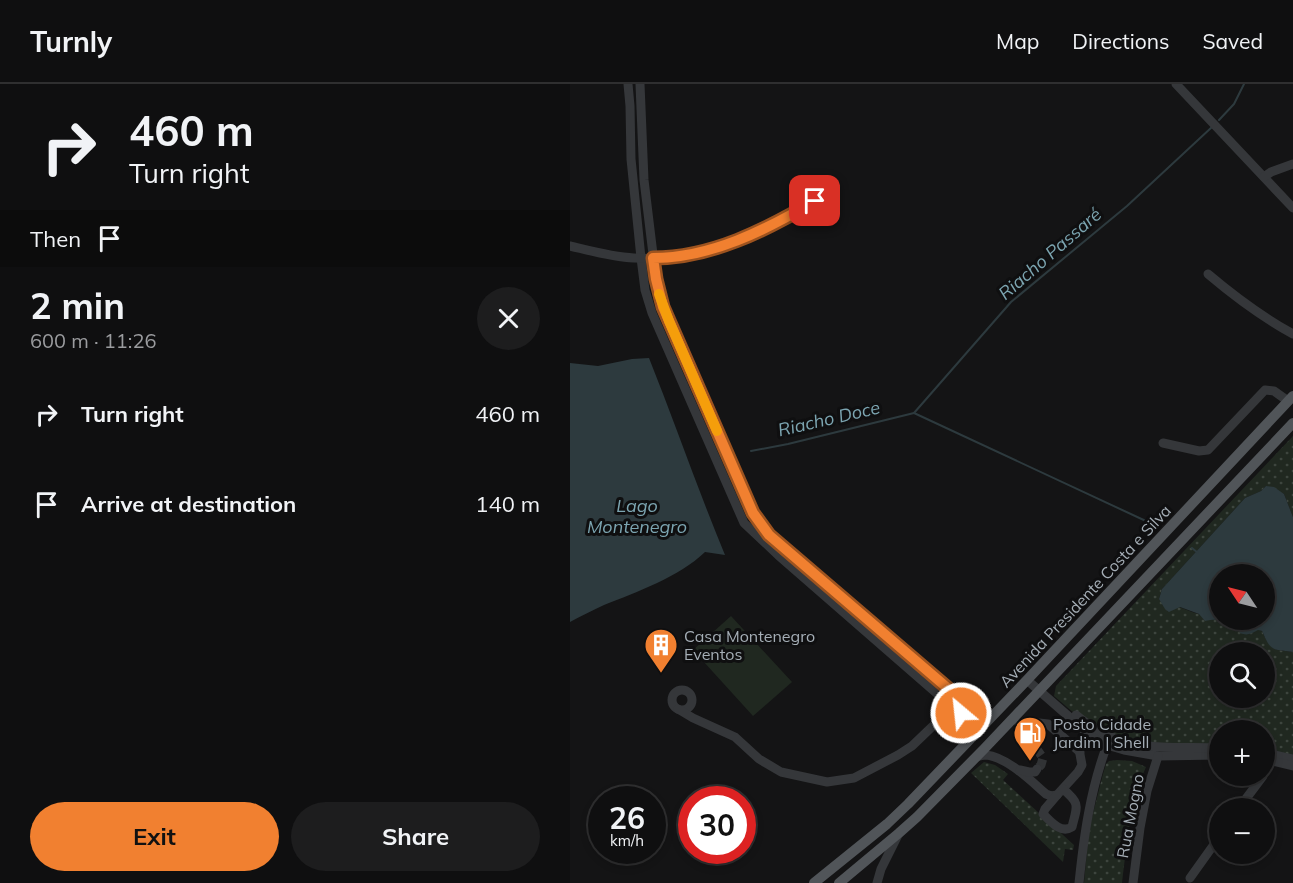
<!DOCTYPE html>
<html lang="en">
<head>
<meta charset="utf-8">
<style>
	body { margin:0; font-family:Mulish,sans-serif; background:#1d1d1e; color:#f1f3f6; height:100vh; display:flex; flex-direction:column; font-size:22px; white-space:nowrap }
	* { box-sizing:border-box; margin:0 }
	p { font-size:20px; color:#9b9c9f }
	.icon { flex:none; width:33px; height:33px; fill:none; stroke:currentColor; stroke-width:2; stroke-linecap:round; stroke-linejoin:round }
	.map { position:relative; flex:1; overflow:hidden }
	.drawer { display:flex; flex-direction:column; background:#0f0f10; width:570px }
	.drawer>* { flex:none }
	.banner { background:#0f0f10; color:#f1f3f6; overflow:hidden }
	.needle { width:39px; rotate:305deg }
	.buttons { position:absolute; left:639px; top:480px; display:grid; gap:12px }
	.buttons a { display:grid; place-items:center; width:66px; height:66px; border-radius:50%; background:#0f0f10; box-shadow:0 3px 9px #0003,0 0 0 2px #2f2f30; font-size:30px }
	.speed { position:absolute; left:18px; top:702px; display:flex; gap:12px; font-size:30px; font-weight:700; text-align:center }
	.speed>* { display:grid; place-content:center; width:78px; height:78px; border-radius:50%; background:#0f0f10; box-shadow:0 3px 9px #0003,0 0 0 2px #2f2f30; line-height:1 }
	.speed small { font-size:15px; font-weight:400 }
	.speed .limit { border:9px solid #d22; background:#fff; color:#111 }
	.pin { position:absolute; display:grid; place-items:center; width:51px; height:51px; color:#fff; margin:-26px; border-radius:12px; box-shadow:0 3px 9px #0006 }
	.me { position:absolute; width:66px; margin:-33px; rotate:332deg; stroke-linejoin:round; filter:drop-shadow(0 0 4px #0008) }
	.turn { display:flex; align-items:center; gap:21px; height:126px; padding:0 30px; font-size:27px }
	.turn .icon { width:78px; height:78px; stroke-width:2.5 }
	.turn b { display:block; font-size:42px; line-height:51px }
	.then { display:flex; align-items:center; height:57px; padding:0 30px; background:#0003; gap:12px; font-size:22px }
	.round { display:grid; place-items:center; flex:none; width:63px; height:63px; border-radius:32px; background:#1d1d1e }
	.overview { display:flex; align-items:center; justify-content:space-between; height:102px; padding:0 30px }
	h1 { font-size:36px; font-weight:700; line-height:45px }
	.cta { display:flex; gap:12px; margin-top:auto; padding:12px 30px }
	.cta a { flex:1; height:69px; border-radius:36px; background:#f18030; color:#111; font-size:24px; font-weight:700; line-height:69px; text-align:center }
	.cta a+a { background:#1d1d1e; color:#f1f3f6 }
	ul { padding:0; list-style:none }
	li { display:flex; align-items:center; gap:18px; height:90px; padding:0 30px }
	li div { flex:1 }
	li b { display:block; font-size:22px }
	li em { font-style:normal }
	header { display:flex; align-items:center; gap:36px; box-sizing:border-box; height:84px; padding:0 30px; background:#0f0f10; border-bottom:2px solid #2f2f30 }
	header strong { font-size:28px }
	nav { display:flex; gap:33px; margin-inline-start:auto; font-size:21px }
	main { display:flex; flex:1; min-height:0 }
	.map>svg:first-child { display:block }
	.grass { fill:url(#grass-dots); fill-rule:evenodd }
	.garden { fill:#202820 }
	.water { fill:#2d3a3e; fill-rule:evenodd }
	.lines { fill:none; stroke-linecap:round; stroke-linejoin:round }
	.stream { stroke:#2d3a3e; stroke-width:2 }
	.minor-tunnel { stroke:#313335; stroke-width:9; stroke-dasharray:9 4.5; stroke-linecap:butt }
	.minor { stroke:#35373a; stroke-width:9 }
	.major { stroke:#515559; stroke-width:10 }
	.route-casing { stroke:#9d531f; stroke-width:15 }
	.route { stroke:#f18030; stroke-width:10 }
	.slow { stroke:#f59e0b; stroke-width:10 }
	.labels { text-anchor:middle; stroke-width:6; stroke-linejoin:round; paint-order:stroke }
	.street-label { font-size:16px; fill:#a5aeb6; stroke:#0f0f10 }
	.poi-label { font-size:16px; fill:#a5aeb6; stroke:#0f0f10; text-anchor:start }
	.water-label { font-size:18px; font-style:italic; fill:#7ca5b1; stroke:#0f0f10 }
</style>
</head>
<body>
<header>
<strong>Turnly</strong>
<nav><a>Map</a><a>Directions</a><a>Saved</a></nav>
</header>
<main>
<section class="drawer">
<div class="banner">
<div class="turn"><svg class="icon" aria-label="right" viewBox="0 0 24 24"><path d="M7 20v-9h11M14 6l5 5-5 5"/></svg><div><b>460 m</b>Turn right</div></div>
<div class="then">Then<svg class="icon" aria-label="arrive" viewBox="0 0 24 24"><path d="M6 21V4h12l-3 4 3 4H6"/></svg></div>
</div>
<div class="overview"><div><h1>2 min</h1><p>600 m · 11:26</p></div><a class="round"><svg class="icon" aria-label="close" viewBox="0 0 24 24"><path d="M6 6l12 12M18 6L6 18"/></svg></a></div>
<ul>
<li><svg class="icon" aria-label="right" viewBox="0 0 24 24"><path d="M7 20v-9h11M14 6l5 5-5 5"/></svg><div><b>Turn right</b></div><em>460 m</em></li>
<li><svg class="icon" aria-label="arrive" viewBox="0 0 24 24"><path d="M6 21V4h12l-3 4 3 4H6"/></svg><div><b>Arrive at destination</b></div><em>140 m</em></li>
</ul>
<div class="cta"><a>Exit</a><a>Share</a></div>
</section>
<div class="map">
<svg width="723" height="799" viewBox="0 0 723 799">
	<defs>
		<pattern id="grass-dots" width="8" height="8" patternUnits="userSpaceOnUse" patternTransform="scale(1.5)"><rect width="8" height="8" fill="#202820"/><path d="M2 2h.1M6 6h.1" fill="none" stroke="#3d453e" stroke-width="1.8" stroke-linecap="round"/></pattern>
	</defs>
	<rect width="100%" height="100%" fill="#141415"/>
	<g class="grass">
		<path d="M723,352V433L714,410L696,402L691,407L675,414L592,505L589,515L622,528L655,538H666L692,547C696,555 699,564 708,566C713,567 718,567 723,568V675L695,669L694,646H650L649,664L565,660L511,635L484,612L486,602ZM650,568H694V614H650Z"/>
		<path d="M547,676L562,677L576,683C560,719 557,760 552,799H514L519,745L533,690L536,680L539,677Z"/>
		<path d="M414,678L425,681L438,690L433,696L504,761L503,766L495,765L493,778L401,689Z"/>
	</g>
	<path class="garden" d="M161,532L222,598L183,632L123,566Z"/>
	<g class="water">
		<path d="M79,274C105,339 128,406 155,471L135,468C109,493 67,508 34,521C23,526 11,532 0,538V279L28,282L62,275Z"/>
		<path d="M696,402L704,403L714,410L723,433V568C718,567 713,567 708,566C698,564 696,555 692,547L688,546C681,550 677,552 670,549L665,538C654,537 647,534 635,537L629,530L610,523L599,528L595,525L589,515L592,505L675,414L691,407ZM650,490H694V536H650Z"/>
	</g>
	<g class="lines">
		<g class="stream">
			<path d="M649,36L664,20L674,0"/>
			<path d="M344,329L441,218L557,122L642,43"/>
			<path d="M344,329L578,438"/>
			<path d="M181,367L218,360L344,329"/>
			<path d="M622,464L628,469"/>
		</g>
		<path class="minor-tunnel" d="M466,664L473,674L471,681L467,685"/>
		<g class="minor">
			<path d="M58,0L60,22L61,75L71,174L75,206L82,229L174,439L208,471L371,613C379,622 376,633 381,643"/>
			<path d="M70,0L74,96L86,195L93,223L183,429L199,451L381,607C394,622 395,629 381,643"/>
			<path d="M606,0L723,124"/>
			<path d="M694,93L701,88L723,80"/>
			<path d="M0,162C21,167 42,173 64,174C85,175 108,175 129,169C175,157 218,133 259,108"/>
			<path d="M638,190C664,212 692,233 723,250"/>
			<path d="M593,359L629,367L638,366L695,306L704,307L718,317"/>
			<path d="M457,596L521,652L537,661L554,666L588,672L650,671"/>
			<circle cx="112" cy="616" r="10"/>
			<path d="M108,625L123,634L165,653L189,675L211,688L257,698L284,694L328,671L342,662L366,639C380,639 388,650 397,659"/>
			<path d="M506,631C552,670 595,662 650,664"/>
			<path d="M449,640L453,653L466,664"/>
			<path d="M450,643L460,638L478,640L510,668"/>
			<path d="M700,670L723,675"/>
			<path d="M406,673C409,672 412,671 416,671C437,673 461,697 476,710L481,712L487,711L508,688L512,681L509,665L510,660L518,649"/>
			<path d="M694,675L723,682"/>
			<path d="M450,686L459,688H465L467,685"/>
			<path d="M487,711L475,725L473,730C481,738 491,750 502,743C507,722 511,720 493,705"/>
			<path d="M669,724L693,692"/>
			<path d="M620,794L650,752"/>
			<path d="M307,799L311,785L329,749"/>
			<path d="M509,799C514,751 520,707 537,661"/>
			<path d="M563,799L570,744L577,707L588,672"/>
		</g>
		<g class="major">
			<path d="M244,799L317,740L338,720L457,596L723,312"/>
			<path d="M269,799L329,749L347,733L414,665L723,339"/>
		</g>
	</g>
	<g class="lines">
		<g class="route-casing">
			<path id="route" d="M245,117C196,146 141,174 83,174L86,195L93,223L183,429L199,451L381,607L391,621V629"/>
		</g>
		<use href="#route" class="route"/>
		<path class="slow" d="M89,210L99,237L147,347"/>
	</g>
	<defs>
		<g id="building-pin" transform="scale(1.725)"><path d="M0 17L-7.5 6A9.5 9.5 0 1 1 7.5 6Z" fill="#f18030" stroke="#0f0f10"/><path d="M-4-6H4V6H1V3H-1V6H-4ZM-2.5-4.3h1.7v1.8h-1.7ZM.8-4.3h1.7v1.8H.8ZM-2.5-1h1.7V.8h-1.7ZM.8-1h1.7V.8H.8Z" fill="#fff"/></g>
		<g id="fuel-pin" transform="scale(1.725)"><path d="M0 17L-7.5 6A9.5 9.5 0 1 1 7.5 6Z" fill="#f18030" stroke="#0f0f10"/><path d="M-5.5-6h7V0h2V4h1.3V-2.5L3-4.5l.8-.8L6-3V5H2.5V1h-1V6h-7ZM-4.2-4.7v3.2H.2V-4.7Z" fill="#fff"/></g>
	</defs>
	<g fill-rule="evenodd">
		<use href="#building-pin" x="91" y="561"/>
		<use href="#fuel-pin" x="460" y="649"/>
	</g>
	<g class="labels">
		<g class="street-label">
			<text transform="translate(515 512) rotate(-47)" y="6">Avenida Presidente Costa e Silva</text>
			<text transform="translate(560 732) rotate(-79)" y="6">Rua Mogno</text>
		</g>
		<g class="poi-label">
			<text x="114" y="558">Casa Montenegro<tspan x="114" dy="18">Eventos</tspan></text>
			<text x="483" y="646">Posto Cidade<tspan x="483" dy="18">Jardim | Shell</tspan></text>
		</g>
		<g class="water-label">
			<text transform="translate(480 170) rotate(-41)" y="6">Riacho Passaré</text>
			<text transform="translate(259 335) rotate(-13)" y="6">Riacho Doce</text>
			<text x="67" y="428">Lago<tspan x="67" dy="21">Montenegro</tspan></text>
		</g>
	</g>
</svg>
<div class="buttons">
<a><svg class="needle" viewBox="-14 -14 28 28"><path d="M0-13l5 13h-10z" fill="#e53935"/><path d="M0 13l5-13h-10z" fill="#9b9c9f"/></svg></a>
<a><svg class="icon" aria-label="search" viewBox="0 0 24 24"><circle cx="10" cy="10" r="6"/><path d="M15 15l6 6"/></svg></a>
<a>+</a>
<a>−</a>
</div>
<div class="speed"><div>26<small>km/h</small></div><div class="limit">30</div></div>
<div class="pin" style="left:245px;top:117px;background:#d93025"><svg class="icon" aria-label="arrive" viewBox="0 0 24 24"><path d="M6 21V4h12l-3 4 3 4H6"/></svg></div>
<svg class="me" style="left:391px;top:629px" viewBox="-20 -20 40 40"><circle r="17" fill="#f18030" stroke="#fff" stroke-width="3"/><path d="M0-11L8 9 0 5-8 9z" fill="#fff"/></svg>
</div>
</main>
</body>
</html>
